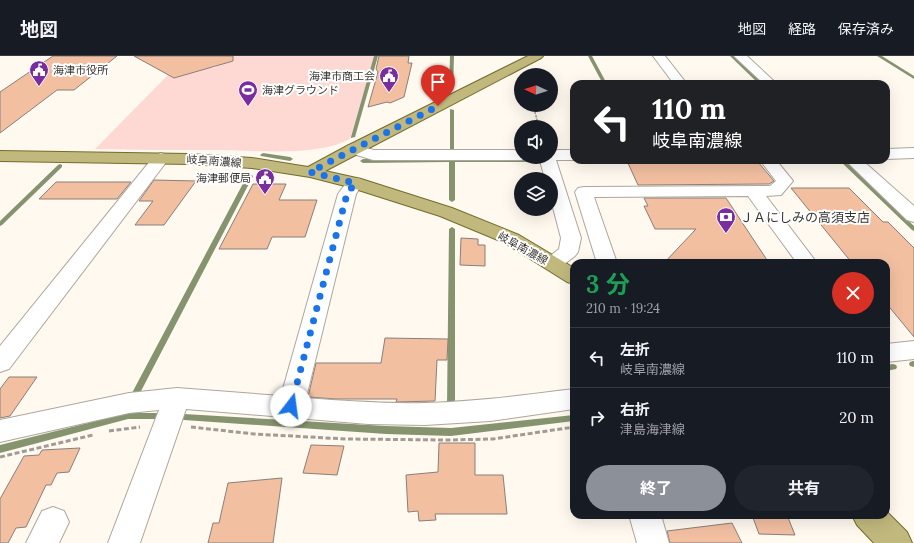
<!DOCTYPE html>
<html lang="ja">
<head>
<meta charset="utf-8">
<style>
	body { margin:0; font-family:Lora,"Noto Sans JP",serif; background:#20242c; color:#f1f3f6; height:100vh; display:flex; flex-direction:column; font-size:15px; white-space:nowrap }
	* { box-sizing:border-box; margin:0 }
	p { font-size:13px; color:#9ea1a6 }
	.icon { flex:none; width:22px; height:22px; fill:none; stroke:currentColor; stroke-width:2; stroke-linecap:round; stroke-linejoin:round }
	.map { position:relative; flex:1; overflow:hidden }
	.details { position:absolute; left:570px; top:203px; width:320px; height:260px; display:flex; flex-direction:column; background:#171b24; border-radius:12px; box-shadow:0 4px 16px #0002 }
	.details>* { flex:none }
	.guide { position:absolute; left:570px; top:24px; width:320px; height:84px; border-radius:12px; box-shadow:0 4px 16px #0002; background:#202124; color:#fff; overflow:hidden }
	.needle { width:26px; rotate:273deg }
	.fabs { position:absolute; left:514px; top:12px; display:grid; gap:8px }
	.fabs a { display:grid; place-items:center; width:44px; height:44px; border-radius:50%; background:#171b24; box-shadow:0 4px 16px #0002; font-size:20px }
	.pin { position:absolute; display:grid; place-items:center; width:34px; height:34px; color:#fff; margin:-41px -17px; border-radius:50% 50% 50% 0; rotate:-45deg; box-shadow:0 0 4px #0007 }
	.pin .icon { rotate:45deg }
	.me { position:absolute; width:44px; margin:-22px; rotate:15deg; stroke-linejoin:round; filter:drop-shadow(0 0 3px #0008) }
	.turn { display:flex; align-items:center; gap:14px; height:84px; padding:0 16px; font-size:18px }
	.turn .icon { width:52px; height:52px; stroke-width:2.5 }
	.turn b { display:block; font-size:28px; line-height:34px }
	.round { display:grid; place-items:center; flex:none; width:42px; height:42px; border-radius:21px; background:#20242c }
	.overview { display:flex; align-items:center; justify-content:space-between; height:68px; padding:0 16px }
	h1 { font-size:24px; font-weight:700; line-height:30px; color:#1e9e55 }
	.primary-button { display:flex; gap:8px; margin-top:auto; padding:8px 16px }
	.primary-button a { flex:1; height:46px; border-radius:24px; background:#8c9099; color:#fff; font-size:16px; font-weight:700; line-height:46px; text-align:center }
	.primary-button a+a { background:#20242c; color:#f1f3f6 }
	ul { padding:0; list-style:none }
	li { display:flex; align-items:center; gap:12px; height:60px; padding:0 16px; border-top:1px solid #363941 }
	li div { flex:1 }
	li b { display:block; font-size:15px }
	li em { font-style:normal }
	header { display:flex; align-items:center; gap:24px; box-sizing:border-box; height:56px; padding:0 20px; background:#171b24; border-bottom:1px solid #363941 }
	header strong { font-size:19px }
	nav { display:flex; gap:22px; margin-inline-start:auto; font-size:14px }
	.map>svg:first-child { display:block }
	.green { fill:#fed8d3 }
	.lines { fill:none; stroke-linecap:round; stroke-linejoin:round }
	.stream { fill:#86936f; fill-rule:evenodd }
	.building { fill:#f2bfa1; stroke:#8a7f79 }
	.minor-casing { stroke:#aea69c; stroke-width:2 }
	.major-casing { stroke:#756b2b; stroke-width:2 }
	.path-far1 { stroke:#a09b95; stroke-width:1.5; stroke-dasharray:2.5 1; stroke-linecap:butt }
	.path { stroke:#a09b95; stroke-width:3; stroke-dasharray:5 2.5; stroke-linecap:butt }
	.minor { fill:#fff; fill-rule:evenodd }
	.major { fill:#c0b87d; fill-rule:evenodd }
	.route { stroke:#1a73e8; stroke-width:7; stroke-dasharray:0 12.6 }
	.labels { text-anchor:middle; stroke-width:4; stroke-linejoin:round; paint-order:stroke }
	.far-poi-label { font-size:11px; fill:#393632; stroke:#fff; text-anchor:start }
	.far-street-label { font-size:11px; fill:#393632; stroke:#fff }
	.poi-label { font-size:13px; fill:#393632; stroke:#fff; text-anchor:start }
</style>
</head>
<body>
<header>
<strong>地図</strong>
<nav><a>地図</a><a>経路</a><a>保存済み</a></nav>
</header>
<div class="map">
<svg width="914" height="487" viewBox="0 0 914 487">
	<rect width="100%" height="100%" fill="#fff9f0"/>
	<path class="green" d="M225,0H374L350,83C318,100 260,95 223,94C181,94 138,94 95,93L168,19L199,11L215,12Z"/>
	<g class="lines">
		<g class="stream">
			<path d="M374,0H378L355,81L351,82V81Z"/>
			<path d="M450,0H454L453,33L451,34L449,33Z"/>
			<path d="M588,0H592L607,28H603Z"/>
			<path d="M730,0H734L763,28H759Z"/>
			<path d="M877,0H882L914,20V23Z"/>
			<path d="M450,53L454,54V97L452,98L450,97Z"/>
			<path d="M263,97L290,101L293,103L290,105L261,100L260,99Z"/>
			<path d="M452,101L455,103L538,102L541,104L538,106H455V144L452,146L449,144V106L363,107L360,105L363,103H449Z"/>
			<path d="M839,104H845L914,170V175L912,174Z"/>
			<path d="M60,108L62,109V111L2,169L0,170V165L58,109Z"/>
			<path d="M250,118L253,120L140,337L139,339L136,340L133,339L132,337L247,120Z"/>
			<path d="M452,171L455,173V350L454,352L451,353L448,352L447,350L449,173Z"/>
			<path d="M913,305H914V311L910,310L909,308L910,306Z"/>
			<path d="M893,308L896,309L897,311L896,313L886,315V309Z"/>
			<path d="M128,357H160L163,358L164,360L163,362L160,363H128L0,397V389Z"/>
			<path d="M184,358L386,370L451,372L574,359V365L451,380L386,378L184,364L181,363L180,361L181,359Z"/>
		</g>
	</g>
	<g class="building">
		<path d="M53,0H117L74,34H57L0,77V36Z"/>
		<path d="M134,0H233V5L174,22Z"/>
		<path d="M379,0H409L408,7H412L404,41L390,47L387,46L368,51L378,16L376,13Z"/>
		<path d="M627,105L758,106L774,125L769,128L638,129Z"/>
		<path d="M154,124L196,125L164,169H135L153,145H139Z"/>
		<path d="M56,126H131L117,143H39Z"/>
		<path d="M253,128H286L279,144H317L305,181H272L267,193H219Z"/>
		<path d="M791,132H849L883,166H888L914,192V281L886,247V207H852Z"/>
		<path d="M644,142H726L769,207H664L696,173H655L644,150H648Z"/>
		<path d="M461,182L478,183V189H485V210L460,209Z"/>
		<path d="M385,282L448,283L447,304H437L435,345L396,346L397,343H336L308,341L316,307H381Z"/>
		<path d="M9,321H37L10,360L0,362V333Z"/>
		<path d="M439,387H475V419H503L507,458H435L436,464L419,465L418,455L408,456L406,419L438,416Z"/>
		<path d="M311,389L344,390L337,419L303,417Z"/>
		<path d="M80,392L69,416L57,417L51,429H46L26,471L16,472L8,487H0V443L24,400L39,399L42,394Z"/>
		<path d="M282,422L273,487H208L213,467H219L228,427Z"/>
		<path d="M752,459H787L795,479L759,478Z"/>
		<path d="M732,467L742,487H670L667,475Z"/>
	</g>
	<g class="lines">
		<g class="minor-casing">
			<g id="minor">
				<path d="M653,0H665L687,28H674Z"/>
				<path d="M734,0H747L777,28H764Z"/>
				<path d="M352,88L374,94H521V101H528L521,104H373L347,96L344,93L347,90Z"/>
				<path d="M914,92V102L886,103V93Z"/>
				<path d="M551,94H574V104H556L581,182L578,196L575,200L559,212L552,214L545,212L542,208L545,204L559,193L561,182L551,144V123H545L539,101H551Z"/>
				<path d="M161,97L167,99L169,102L167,105L9,313L0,316V290L155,99Z"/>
				<path d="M760,104H776L793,125L781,139L766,140L817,207H797L748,140L594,141L617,207H597L575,136L578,132L584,131L770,130L776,125Z"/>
				<path d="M845,104H862L914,150V166L907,164Z"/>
				<path d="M355,122L361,123L363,127L356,138L306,342C346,345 386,348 425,347C475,346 525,339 574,333V353L490,365L425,369L368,368L186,353L140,487H108L159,354L129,357L0,386V364L129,337L177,332L281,340L338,138L349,123Z"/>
				<path d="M914,285V303L886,306V288Z"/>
				<path d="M53,451L64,455L69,466L59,487H26L42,455Z"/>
				<path d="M629,459H661L669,487H637Z"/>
			</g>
		</g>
		<g class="major-casing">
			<g id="major">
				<path d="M528,0H543L541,2L325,115L361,123L452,152L519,179L574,212V228L567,226L505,187L440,160L349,131L310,121L252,112L189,108L0,105V95L189,98L252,102L308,111L347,90Z"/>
				<path d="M886,455L907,476L912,487H874L857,469L852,459H886Z"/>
			</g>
		</g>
		<path class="path-far1" d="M533,49L539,71"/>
		<g class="path">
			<path d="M191,371L254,378L346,383L448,384L493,383L574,371"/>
			<path d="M109,375L140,371"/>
			<path d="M0,401L93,379"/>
		</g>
		<use href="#minor" class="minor"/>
		<use href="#major" class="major"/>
	</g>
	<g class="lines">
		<path class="route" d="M291,350L347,138L355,127L310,116L438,50"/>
	</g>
	<defs>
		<g id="civic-pin" transform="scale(1)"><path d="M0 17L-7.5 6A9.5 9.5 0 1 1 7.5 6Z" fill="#7a2d9f" stroke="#fff"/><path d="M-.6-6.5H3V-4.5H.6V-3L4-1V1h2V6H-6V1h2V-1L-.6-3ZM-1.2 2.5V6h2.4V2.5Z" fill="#fff"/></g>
		<g id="stadium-pin" transform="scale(1)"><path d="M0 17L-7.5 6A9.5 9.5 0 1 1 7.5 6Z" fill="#7a2d9f" stroke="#fff"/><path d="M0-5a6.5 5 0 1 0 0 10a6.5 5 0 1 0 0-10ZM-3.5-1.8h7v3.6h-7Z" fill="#fff"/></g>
		<g id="bank-pin" transform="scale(1)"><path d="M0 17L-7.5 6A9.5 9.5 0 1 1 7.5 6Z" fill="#7a2d9f" stroke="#fff"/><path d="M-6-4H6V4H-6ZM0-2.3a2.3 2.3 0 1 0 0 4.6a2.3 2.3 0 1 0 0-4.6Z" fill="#fff"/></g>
	</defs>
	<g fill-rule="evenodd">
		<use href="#civic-pin" x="39" y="14"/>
		<use href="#civic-pin" x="389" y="20"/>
		<use href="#stadium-pin" x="248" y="34"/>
		<use href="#civic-pin" x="265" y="122"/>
		<use href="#bank-pin" x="726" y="161"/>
	</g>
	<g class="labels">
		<g class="far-poi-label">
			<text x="53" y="18">海津市役所</text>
			<text x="375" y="24" text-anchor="end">海津市商工会</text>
			<text x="262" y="38">海津グラウンド</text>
			<text x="251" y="126" text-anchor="end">海津郵便局</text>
		</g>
		<g class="far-street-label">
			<text transform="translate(214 105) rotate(4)" y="4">岐阜南濃線</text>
			<text transform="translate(523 192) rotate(29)" y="4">岐阜南濃線</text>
		</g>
		<g class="poi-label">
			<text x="740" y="166">ＪＡにしみの高須支店</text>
		</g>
	</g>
</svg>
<div class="fabs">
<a><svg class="needle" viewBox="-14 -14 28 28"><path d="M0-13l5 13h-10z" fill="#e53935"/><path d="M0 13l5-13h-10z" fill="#9ea1a6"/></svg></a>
<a><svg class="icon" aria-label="sound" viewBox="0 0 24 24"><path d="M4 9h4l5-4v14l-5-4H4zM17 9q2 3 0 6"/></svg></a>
<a><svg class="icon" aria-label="layers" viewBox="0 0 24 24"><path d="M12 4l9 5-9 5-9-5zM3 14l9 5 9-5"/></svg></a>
</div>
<div class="pin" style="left:438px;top:50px;background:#d93025"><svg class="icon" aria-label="arrive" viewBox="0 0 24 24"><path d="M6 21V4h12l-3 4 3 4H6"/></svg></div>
<svg class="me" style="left:291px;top:350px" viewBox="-20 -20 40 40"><circle r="19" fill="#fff"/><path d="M0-13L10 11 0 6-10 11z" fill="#1a73e8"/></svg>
<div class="guide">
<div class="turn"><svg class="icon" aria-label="left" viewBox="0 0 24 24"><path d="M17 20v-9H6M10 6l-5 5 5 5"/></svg><div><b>110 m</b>岐阜南濃線</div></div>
</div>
<section class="details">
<div class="overview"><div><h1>3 分</h1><p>210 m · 19:24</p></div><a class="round" style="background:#d93025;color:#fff"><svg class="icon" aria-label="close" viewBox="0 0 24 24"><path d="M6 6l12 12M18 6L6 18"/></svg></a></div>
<ul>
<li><svg class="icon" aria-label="left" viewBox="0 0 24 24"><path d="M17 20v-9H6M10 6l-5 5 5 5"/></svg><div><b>左折</b><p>岐阜南濃線</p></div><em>110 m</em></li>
<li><svg class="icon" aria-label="right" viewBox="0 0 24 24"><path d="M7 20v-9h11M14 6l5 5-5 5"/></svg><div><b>右折</b><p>津島海津線</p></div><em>20 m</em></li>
</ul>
<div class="primary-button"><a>終了</a><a>共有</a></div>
</section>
</div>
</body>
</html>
